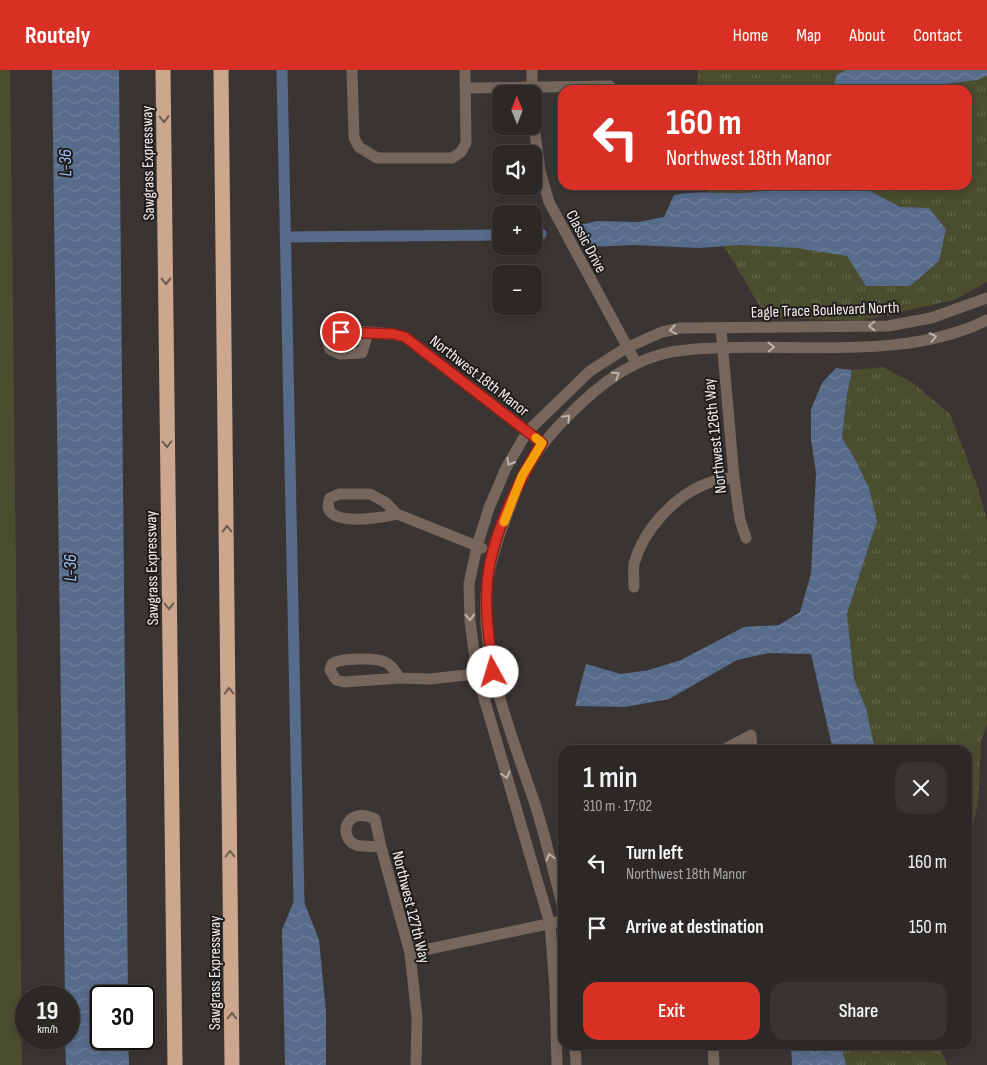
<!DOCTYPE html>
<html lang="en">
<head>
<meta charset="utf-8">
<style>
	body { margin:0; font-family:"Sofia Sans Condensed",sans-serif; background:#383432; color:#f1f3f6; height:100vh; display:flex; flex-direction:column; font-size:19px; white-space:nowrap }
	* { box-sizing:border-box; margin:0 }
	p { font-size:16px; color:#a6a6a7 }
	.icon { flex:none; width:28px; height:28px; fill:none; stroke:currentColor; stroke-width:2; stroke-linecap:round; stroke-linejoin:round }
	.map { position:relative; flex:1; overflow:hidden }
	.details { position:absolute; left:558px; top:675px; width:414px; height:305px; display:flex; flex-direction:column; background:#2c2826; border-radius:15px; box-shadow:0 2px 8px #0003,0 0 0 1px #484443 }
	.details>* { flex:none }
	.banner { position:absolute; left:558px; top:15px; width:414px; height:105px; border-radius:15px; box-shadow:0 2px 8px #0003,0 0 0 1px #484443; background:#d93025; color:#fff; overflow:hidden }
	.needle { width:32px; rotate:359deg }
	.tools { position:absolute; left:492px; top:15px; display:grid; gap:10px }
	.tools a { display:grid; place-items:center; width:50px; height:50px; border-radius:10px; background:#2c2826; box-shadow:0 2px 8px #0003,0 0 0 1px #484443; font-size:25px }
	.speed { position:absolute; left:15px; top:915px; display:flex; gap:10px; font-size:25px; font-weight:700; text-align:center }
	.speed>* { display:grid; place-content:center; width:65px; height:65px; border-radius:50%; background:#2c2826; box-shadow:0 2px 8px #0003,0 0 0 1px #484443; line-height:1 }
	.speed small { font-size:12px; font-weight:400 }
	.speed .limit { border:2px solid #111; border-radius:8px; background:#fff; color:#111 }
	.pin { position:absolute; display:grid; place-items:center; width:42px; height:42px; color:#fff; margin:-21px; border:2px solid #fff; border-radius:50%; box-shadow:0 1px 5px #0007 }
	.me { position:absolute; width:55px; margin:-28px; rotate:354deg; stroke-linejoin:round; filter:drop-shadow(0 0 4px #0008) }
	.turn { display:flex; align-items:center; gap:18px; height:105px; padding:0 25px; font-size:22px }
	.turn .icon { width:65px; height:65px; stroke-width:2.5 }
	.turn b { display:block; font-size:35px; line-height:42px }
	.round { display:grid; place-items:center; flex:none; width:52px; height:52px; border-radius:15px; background:#383432 }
	.overview { display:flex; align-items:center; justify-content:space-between; height:85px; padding:0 25px }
	h1 { font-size:30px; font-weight:600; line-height:38px }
	.cta { display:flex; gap:10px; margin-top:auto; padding:10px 25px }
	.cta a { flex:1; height:58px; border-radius:15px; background:#d93025; color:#fff; font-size:20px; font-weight:600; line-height:58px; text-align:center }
	.cta a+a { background:#383432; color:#f1f3f6 }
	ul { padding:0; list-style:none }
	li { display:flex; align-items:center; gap:15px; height:65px; padding:0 25px }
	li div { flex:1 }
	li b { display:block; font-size:19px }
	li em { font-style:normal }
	header { display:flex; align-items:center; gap:30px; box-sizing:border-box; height:70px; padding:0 25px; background:#d93025; color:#fff }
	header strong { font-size:24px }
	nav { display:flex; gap:28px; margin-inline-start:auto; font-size:18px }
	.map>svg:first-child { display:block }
	.grass { fill:url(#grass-tufts) }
	.green { fill:#4b4d2f }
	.water { fill:url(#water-waves) }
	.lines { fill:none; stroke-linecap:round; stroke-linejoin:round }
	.canal { stroke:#576b8b; stroke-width:11 }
	.minor { stroke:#76665c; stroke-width:11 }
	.highway { stroke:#cda68e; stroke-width:15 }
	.oneway { stroke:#6d5b4f }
	.oneway2 { stroke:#bbb2ac }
	.route-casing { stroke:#8d1f18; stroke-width:12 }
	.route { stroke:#d93025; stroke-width:9 }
	.slow { stroke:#f59e0b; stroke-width:9 }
	.labels { text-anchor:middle; stroke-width:4; stroke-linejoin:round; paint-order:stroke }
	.street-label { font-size:16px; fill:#f3f0ee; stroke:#1f1d1c }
	.water-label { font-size:18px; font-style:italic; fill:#9fc1f8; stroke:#1f1d1c }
</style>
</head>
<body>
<header>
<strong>Routely</strong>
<nav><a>Home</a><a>Map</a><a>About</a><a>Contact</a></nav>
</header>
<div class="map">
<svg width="987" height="995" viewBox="0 0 987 995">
	<defs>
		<pattern id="grass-tufts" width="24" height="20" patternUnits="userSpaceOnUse" patternTransform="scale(1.25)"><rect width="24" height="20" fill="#4b4d2f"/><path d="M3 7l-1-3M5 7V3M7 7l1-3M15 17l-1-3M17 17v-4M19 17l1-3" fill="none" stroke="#65674d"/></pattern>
		<pattern id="water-waves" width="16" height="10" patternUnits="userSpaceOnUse" patternTransform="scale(1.25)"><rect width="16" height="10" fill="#576b8b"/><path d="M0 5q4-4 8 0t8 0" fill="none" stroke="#70809c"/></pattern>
	</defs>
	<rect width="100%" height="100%" fill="#3a3532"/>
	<g class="grass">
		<path d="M698,0H987V212L954,230L859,251L766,247L714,159L705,115H966V20H697Z"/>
		<path d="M883,297L913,313L950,344L977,415L987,451V654L981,671L978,734L966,784V680H874L866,638L854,609L847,544L877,451L869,418L855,389L842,368L847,325L852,300Z"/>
		<path d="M841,975H939L947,995H846Z"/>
	</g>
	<path class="green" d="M0,0H10L22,995H0Z"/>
	<g class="water">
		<path d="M52,0H119L128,926H101V969H128L129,995H66L65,969H69V926H65Z"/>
		<path d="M846,0H987V6L977,10L920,17L911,20H832L837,5Z"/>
		<path d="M783,115H864L868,120L900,137L929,138L946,159L939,191L910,216H866L847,186L797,178L740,175L699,178L634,175L589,177L580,155L597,151L638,152L664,147L674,125C710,118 749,130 783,115Z"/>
		<path d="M836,298L852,300L847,325L842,368L855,389L869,418L877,451L847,544L854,609L866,638L875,680H833L811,584L769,583L737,590L669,629L625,637L575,636L586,594L621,604L649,600L681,590L744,557L779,555L800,542L811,504L816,403L811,370V339L822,313Z"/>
		<path d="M299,819L319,870L326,942V995H285L282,860Z"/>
		<path d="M791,975H841L846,995H792Z"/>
	</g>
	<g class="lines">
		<g class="canal">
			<path d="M282,0L299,833"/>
			<path d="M534,164H541"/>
			<path d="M285,167L501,165"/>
		</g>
		<g class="minor">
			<path d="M352,0L354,68L359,77L377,88H452L461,82L466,73L465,0"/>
			<path d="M532,0V22"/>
			<path d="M466,18L610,16"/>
			<path d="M534,56L540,101L549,132L636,293"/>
			<path d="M721,259L734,407L740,450L746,468"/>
			<path d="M368,263L362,283L340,284L330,279L328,273C337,255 388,263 405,267L542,373"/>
			<path d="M397,444C382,448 317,459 330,428L339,424H370L385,432L397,444L482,478"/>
			<path d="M634,517C634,510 633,501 634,494C643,460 675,425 708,413C716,410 725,409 734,407"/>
			<path d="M400,608L344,612L336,610L330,600L332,594C340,588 378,587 387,593C392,596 397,604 400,608L430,609L484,603"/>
			<path d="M723,680L751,665L752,680"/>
			<path d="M381,777C373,776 363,777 356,775C337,767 346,735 375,749L381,777L410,883L417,948L416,995"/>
			<path d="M562,834C553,800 545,765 534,731C512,666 478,585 487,515C490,492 497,471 505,450C521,405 533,382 566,348C599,314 637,284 686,280C781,270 899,294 987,250"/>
			<path d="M410,883L562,851"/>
			<path d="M575,975L576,995"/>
			<path d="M713,975L714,995"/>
			<path d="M557,995L555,918L550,854L477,604L470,551L469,514L477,476L489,438L506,398L527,362L590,301L626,278L662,262L681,258L888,256L931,248L987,228"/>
		</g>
		<g class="highway">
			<path d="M163,0L175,995"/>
			<path d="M221,0L232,995"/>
		</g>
	</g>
	<defs><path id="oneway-chevron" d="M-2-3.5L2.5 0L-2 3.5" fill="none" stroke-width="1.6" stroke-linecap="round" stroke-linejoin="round" transform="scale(1.25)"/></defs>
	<g class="oneway">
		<use href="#oneway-chevron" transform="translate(164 49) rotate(89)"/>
		<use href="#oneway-chevron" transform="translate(166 211) rotate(89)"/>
		<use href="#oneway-chevron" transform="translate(167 374) rotate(89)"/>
		<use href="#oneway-chevron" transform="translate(227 459) rotate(-91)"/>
		<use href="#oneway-chevron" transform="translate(169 536) rotate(89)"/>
		<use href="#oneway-chevron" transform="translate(229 621) rotate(-91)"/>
		<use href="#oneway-chevron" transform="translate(230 784) rotate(-90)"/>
		<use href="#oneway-chevron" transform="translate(232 946) rotate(-90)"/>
	</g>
	<g class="oneway2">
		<use href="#oneway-chevron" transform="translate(872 256) rotate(179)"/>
		<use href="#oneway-chevron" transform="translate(673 260) rotate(170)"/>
		<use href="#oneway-chevron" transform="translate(933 267) rotate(-12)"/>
		<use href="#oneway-chevron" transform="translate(771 277) rotate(-1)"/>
		<use href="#oneway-chevron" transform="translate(616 305) rotate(-32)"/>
		<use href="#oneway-chevron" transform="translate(567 348) rotate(-46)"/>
		<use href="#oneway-chevron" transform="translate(510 392) rotate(120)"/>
		<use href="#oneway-chevron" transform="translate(470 547) rotate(87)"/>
		<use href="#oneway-chevron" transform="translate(506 705) rotate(73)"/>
		<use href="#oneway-chevron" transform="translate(550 787) rotate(-105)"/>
	</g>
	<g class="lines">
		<g class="route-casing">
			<path id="route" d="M341,262L393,264L405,267L542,373C518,411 488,473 487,518C485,546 490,574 493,602"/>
		</g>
		<use href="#route" class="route"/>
		<path class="slow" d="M504,452L522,406L542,373L536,368"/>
	</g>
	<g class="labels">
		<g class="street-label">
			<text transform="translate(147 93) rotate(-91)" y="6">Sawgrass Expressway</text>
			<text transform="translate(587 171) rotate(62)" y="6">Classic Drive</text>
			<text transform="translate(825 239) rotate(-2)" y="6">Eagle Trace Boulevard North</text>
			<text transform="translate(480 305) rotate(38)" y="6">Northwest 18th Manor</text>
			<text transform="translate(714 366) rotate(-96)" y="6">Northwest 126th Way</text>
			<text transform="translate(151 498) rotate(-91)" y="6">Sawgrass Expressway</text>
			<text transform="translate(412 837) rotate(76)" y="6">Northwest 127th Way</text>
			<text transform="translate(214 903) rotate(-90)" y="6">Sawgrass Expressway</text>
		</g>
		<g class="water-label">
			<text transform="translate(65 93) rotate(-91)" y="6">L-36</text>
			<text transform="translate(70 498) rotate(-91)" y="6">L-36</text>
		</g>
	</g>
</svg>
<div class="tools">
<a><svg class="needle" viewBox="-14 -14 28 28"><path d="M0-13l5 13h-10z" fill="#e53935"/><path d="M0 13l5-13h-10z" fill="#a6a6a7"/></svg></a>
<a><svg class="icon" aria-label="sound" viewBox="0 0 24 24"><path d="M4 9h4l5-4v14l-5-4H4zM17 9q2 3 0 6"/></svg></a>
<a>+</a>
<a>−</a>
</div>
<div class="speed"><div>19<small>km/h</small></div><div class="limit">30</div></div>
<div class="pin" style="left:341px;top:262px;background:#d93025"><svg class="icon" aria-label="arrive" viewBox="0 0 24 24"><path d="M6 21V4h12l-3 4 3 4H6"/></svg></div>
<svg class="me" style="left:493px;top:602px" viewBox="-20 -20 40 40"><circle r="19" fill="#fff"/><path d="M0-13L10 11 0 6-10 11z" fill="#d93025"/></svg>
<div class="banner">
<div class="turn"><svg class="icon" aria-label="left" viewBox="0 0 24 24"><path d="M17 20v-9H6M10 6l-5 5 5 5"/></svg><div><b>160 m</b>Northwest 18th Manor</div></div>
</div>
<section class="details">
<div class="overview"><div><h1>1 min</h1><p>310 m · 17:02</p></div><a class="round"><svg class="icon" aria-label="close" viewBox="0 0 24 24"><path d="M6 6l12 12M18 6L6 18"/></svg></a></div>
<ul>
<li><svg class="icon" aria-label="left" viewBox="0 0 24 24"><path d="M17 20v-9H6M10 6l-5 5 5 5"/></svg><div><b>Turn left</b><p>Northwest 18th Manor</p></div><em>160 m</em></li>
<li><svg class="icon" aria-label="arrive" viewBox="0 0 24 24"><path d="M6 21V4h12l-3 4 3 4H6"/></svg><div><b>Arrive at destination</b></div><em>150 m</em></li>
</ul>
<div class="cta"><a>Exit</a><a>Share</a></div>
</section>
</div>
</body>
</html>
